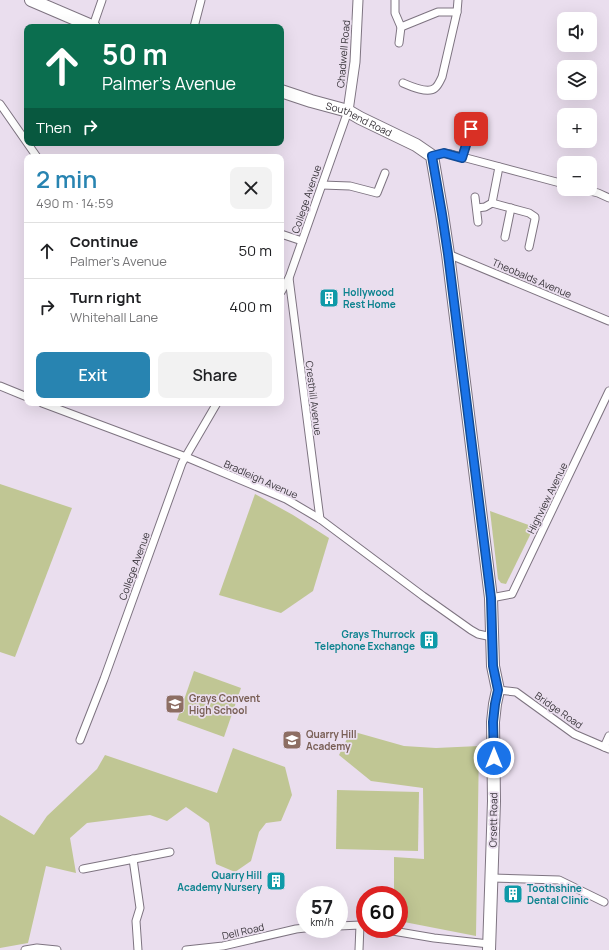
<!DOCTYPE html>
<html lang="en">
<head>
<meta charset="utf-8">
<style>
	body { margin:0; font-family:Manrope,sans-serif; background:#f2f2f2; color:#202124; height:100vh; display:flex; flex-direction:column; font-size:15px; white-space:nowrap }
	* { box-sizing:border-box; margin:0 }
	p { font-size:13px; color:#757577 }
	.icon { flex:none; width:22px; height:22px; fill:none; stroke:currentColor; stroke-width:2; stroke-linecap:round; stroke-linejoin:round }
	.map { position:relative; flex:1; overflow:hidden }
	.details { position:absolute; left:24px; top:154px; width:260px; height:252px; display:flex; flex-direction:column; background:#fff; border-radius:8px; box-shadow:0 4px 16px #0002 }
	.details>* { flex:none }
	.hud { position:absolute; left:24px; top:24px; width:260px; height:122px; border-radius:8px; box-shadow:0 4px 16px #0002; background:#0b6e4f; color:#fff; overflow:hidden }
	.controls { position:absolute; left:557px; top:12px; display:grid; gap:8px }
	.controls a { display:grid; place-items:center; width:40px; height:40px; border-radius:8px; background:#fff; box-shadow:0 4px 16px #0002; font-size:20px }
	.speed { position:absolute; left:296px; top:886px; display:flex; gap:8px; font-size:20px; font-weight:700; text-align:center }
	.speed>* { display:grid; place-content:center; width:52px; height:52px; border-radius:50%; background:#fff; box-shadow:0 4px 16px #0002; line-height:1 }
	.speed small { font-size:10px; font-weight:400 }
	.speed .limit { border:6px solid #d22; background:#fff; color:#111 }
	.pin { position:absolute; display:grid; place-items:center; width:34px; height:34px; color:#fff; margin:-17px; border-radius:8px; box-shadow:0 2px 6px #0006 }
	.me { position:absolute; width:44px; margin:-22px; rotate:0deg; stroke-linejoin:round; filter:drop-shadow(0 0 3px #0008) }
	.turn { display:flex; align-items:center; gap:14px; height:84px; padding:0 12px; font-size:18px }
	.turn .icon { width:52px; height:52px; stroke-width:2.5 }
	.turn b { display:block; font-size:28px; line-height:34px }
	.then { display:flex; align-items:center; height:38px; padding:0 12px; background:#0003; gap:8px; font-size:15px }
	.round { display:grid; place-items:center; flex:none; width:42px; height:42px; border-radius:8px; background:#f2f2f2 }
	.headline { display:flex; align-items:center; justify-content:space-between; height:68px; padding:0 12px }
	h1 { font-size:24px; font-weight:600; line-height:30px; color:#2884b1 }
	.button { display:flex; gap:8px; margin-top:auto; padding:8px 12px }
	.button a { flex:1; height:46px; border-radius:8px; background:#2884b1; color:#fff; font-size:16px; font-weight:600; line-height:46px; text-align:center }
	.button a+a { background:#f2f2f2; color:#202124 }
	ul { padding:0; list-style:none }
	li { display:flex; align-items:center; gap:12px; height:56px; padding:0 12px; border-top:1px solid #e0e0e0 }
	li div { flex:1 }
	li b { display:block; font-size:15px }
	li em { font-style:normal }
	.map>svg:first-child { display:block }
	.green { fill:#c0c694 }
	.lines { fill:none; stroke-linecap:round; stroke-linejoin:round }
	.minor-casing { stroke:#7e7481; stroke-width:9 }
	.tertiary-casing { stroke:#7e7481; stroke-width:11 }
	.primary-casing { stroke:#7e7481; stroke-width:14 }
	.minor { stroke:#fff; stroke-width:7 }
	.tertiary { stroke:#fff; stroke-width:9 }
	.primary { stroke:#fff; stroke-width:12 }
	.route-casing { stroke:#114b97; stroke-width:10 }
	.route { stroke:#1a73e8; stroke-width:7 }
	.labels { text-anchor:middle; stroke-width:3.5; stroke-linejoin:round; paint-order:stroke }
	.street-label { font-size:10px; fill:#39353b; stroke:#eadeee }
	.culture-label { font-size:10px; font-weight:bold; fill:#0d838f; stroke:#eadeee; text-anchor:start }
	.education-label { font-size:10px; font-weight:bold; fill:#785e54; stroke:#eadeee; text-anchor:start }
</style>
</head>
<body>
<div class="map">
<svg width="609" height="950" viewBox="0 0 609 950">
	<rect width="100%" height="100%" fill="#eadeee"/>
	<g class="green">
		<path d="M0,484L72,508L15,657L0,652Z"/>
		<path d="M255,494L293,515L329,538L313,591L281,613L219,595Z"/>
		<path d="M490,511L534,527L506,584L501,583L498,579Z"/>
		<path d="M194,671L241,688L224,737L177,720Z"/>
		<path d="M351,731L404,746L436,748L479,746L476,936L399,921V895H394V857L424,859L423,788L371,781L339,755Z"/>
		<path d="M233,748L285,767L292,795L281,821L266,823L259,832L251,861L235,872L216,864L209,823L186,807L167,821L150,815L87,823L70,838L76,873L46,866L28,943L0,948V815L34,835L47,816L97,769L105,755L217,793Z"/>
		<path d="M337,790L419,792L418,851L336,849Z"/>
	</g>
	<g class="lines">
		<g class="minor-casing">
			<g id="minor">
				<path d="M395,0V13L401,27L399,43"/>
				<path d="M93,26L102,0"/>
				<path d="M194,27L201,0"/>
				<path d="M401,27L438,12H457"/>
				<path d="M403,83C410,86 428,94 435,88C438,86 440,81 442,77L457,12L458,0"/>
				<path d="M0,104L37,157"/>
				<path d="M432,156L444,153L451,154L564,184"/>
				<path d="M462,157L471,129"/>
				<path d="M322,185L350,186L377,193L385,173"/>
				<path d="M582,189L598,193L609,198"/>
				<path d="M475,197L478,222"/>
				<path d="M492,203L529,213L535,217V219L529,247"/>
				<path d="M477,208L485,207L492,203L499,167"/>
				<path d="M281,234L302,241"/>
				<path d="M505,237L511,208"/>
				<path d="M448,254L609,321"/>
				<path d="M289,278L320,519"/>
				<path d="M281,292L289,278L348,111"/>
				<path d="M0,386L27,397"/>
				<path d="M42,403L186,457L286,499L320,519L423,596L471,630L478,634L492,637"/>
				<path d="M491,598L512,594L609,391"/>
				<path d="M498,690L516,692L574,734L609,749"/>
				<path d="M80,740L104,679L182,463L217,403"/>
				<path d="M604,747L609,736"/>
				<path d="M133,859L140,908L136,921L138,950"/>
				<path d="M83,869L170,852"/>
				<path d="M492,878L559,880L604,902"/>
				<path d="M339,926L360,925L365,926"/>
				<path d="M381,929L434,938L489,944"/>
				<path d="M25,950L37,948L57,950"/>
				<path d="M186,950L223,946L296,929L305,928"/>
				<path d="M359,950L360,925"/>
			</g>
		</g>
		<g class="tertiary-casing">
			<path id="tertiary" d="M348,111L355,62L358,0"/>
		</g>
		<g class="primary-casing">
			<g id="primary">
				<path d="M31,0L94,27"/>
				<path id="s1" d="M281,91L311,101L348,111L360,118L416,145L432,156L442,214L448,254L491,598L493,666L498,690L495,704L493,722L494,801L489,950"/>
			</g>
		</g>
		<use href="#minor" class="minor"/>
		<use href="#tertiary" class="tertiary"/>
		<use href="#primary" class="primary"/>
	</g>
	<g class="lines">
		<g class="route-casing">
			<path id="route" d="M471,129L462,158L444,153L432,156L442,214L448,254L491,598L493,666L498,690L495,704L493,722L494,758"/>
		</g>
		<use href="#route" class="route"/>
	</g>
	<defs>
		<g id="building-square" transform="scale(1)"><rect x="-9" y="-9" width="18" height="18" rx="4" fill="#0f9aa8" stroke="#eadeee"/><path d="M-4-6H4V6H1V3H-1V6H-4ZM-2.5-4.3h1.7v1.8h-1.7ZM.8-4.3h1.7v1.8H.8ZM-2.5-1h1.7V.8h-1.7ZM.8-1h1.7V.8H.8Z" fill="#fff"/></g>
		<g id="school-square" transform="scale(1)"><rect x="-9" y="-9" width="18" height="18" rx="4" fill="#8d6e63" stroke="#eadeee"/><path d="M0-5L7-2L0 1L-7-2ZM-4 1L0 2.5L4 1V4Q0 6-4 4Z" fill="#fff"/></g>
	</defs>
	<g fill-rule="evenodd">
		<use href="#building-square" x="329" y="298"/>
		<use href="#building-square" x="429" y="640"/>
		<use href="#school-square" x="175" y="704"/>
		<use href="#school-square" x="292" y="740"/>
		<use href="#building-square" x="276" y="881"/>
		<use href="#building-square" x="513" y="894"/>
	</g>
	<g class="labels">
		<g class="street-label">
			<text transform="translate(343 54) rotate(-85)" y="4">Chadwell Road</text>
			<text dy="4" stroke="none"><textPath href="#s1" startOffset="83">Southend Road</textPath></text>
			<text transform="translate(306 199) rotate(-71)" y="4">College Avenue</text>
			<text transform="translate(532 278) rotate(23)" y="4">Theobalds Avenue</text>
			<text transform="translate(314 398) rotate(83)" y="4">Cresthill Avenue</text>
			<text transform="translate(261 479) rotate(24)" y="4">Bradleigh Avenue</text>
			<text transform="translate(547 498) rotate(-64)" y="4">Highview Avenue</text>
			<text transform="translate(134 566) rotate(-70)" y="4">College Avenue</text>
			<text transform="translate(559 710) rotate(35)" y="4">Bridge Road</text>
			<text transform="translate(493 820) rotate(-89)" y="4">Orsett Road</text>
			<text transform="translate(243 931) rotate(-13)" y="4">Dell Road</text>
		</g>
		<g class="culture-label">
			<text x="343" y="296">Hollywood<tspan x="343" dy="12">Rest Home</tspan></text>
			<text x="415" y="638" text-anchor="end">Grays Thurrock<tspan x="415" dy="12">Telephone Exchange</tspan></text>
			<text x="262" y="879" text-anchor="end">Quarry Hill<tspan x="262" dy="12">Academy Nursery</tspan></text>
			<text x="527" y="892">Toothshine<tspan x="527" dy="12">Dental Clinic</tspan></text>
		</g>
		<g class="education-label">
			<text x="189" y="702">Grays Convent<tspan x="189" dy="12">High School</tspan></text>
			<text x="306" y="738">Quarry Hill<tspan x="306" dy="12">Academy</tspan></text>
		</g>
	</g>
</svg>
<div class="controls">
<a><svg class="icon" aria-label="sound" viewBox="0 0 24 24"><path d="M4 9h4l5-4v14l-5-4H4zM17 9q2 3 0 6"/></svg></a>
<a><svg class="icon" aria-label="layers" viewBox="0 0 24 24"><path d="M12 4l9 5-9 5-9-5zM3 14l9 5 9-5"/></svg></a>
<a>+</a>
<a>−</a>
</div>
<div class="speed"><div>57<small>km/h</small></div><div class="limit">60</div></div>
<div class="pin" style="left:471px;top:129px;background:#d93025"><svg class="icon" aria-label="arrive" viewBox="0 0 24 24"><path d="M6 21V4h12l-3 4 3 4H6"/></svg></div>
<svg class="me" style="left:494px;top:758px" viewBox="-20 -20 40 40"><circle r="17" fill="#1a73e8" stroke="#fff" stroke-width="3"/><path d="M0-11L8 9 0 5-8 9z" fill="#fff"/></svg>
<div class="hud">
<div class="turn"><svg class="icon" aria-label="ahead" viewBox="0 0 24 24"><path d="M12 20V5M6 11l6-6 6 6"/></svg><div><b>50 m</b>Palmer's Avenue</div></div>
<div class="then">Then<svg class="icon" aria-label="right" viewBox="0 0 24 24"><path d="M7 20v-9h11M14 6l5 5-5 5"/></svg></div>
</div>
<section class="details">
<div class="headline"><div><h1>2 min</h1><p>490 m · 14:59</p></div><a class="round"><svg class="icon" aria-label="close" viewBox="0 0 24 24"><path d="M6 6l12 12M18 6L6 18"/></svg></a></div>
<ul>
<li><svg class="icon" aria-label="ahead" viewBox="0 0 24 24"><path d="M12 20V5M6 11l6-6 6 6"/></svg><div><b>Continue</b><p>Palmer's Avenue</p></div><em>50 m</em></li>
<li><svg class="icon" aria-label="right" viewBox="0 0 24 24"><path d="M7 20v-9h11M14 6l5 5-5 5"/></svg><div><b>Turn right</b><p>Whitehall Lane</p></div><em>400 m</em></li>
</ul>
<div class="button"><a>Exit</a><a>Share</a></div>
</section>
</div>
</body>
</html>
